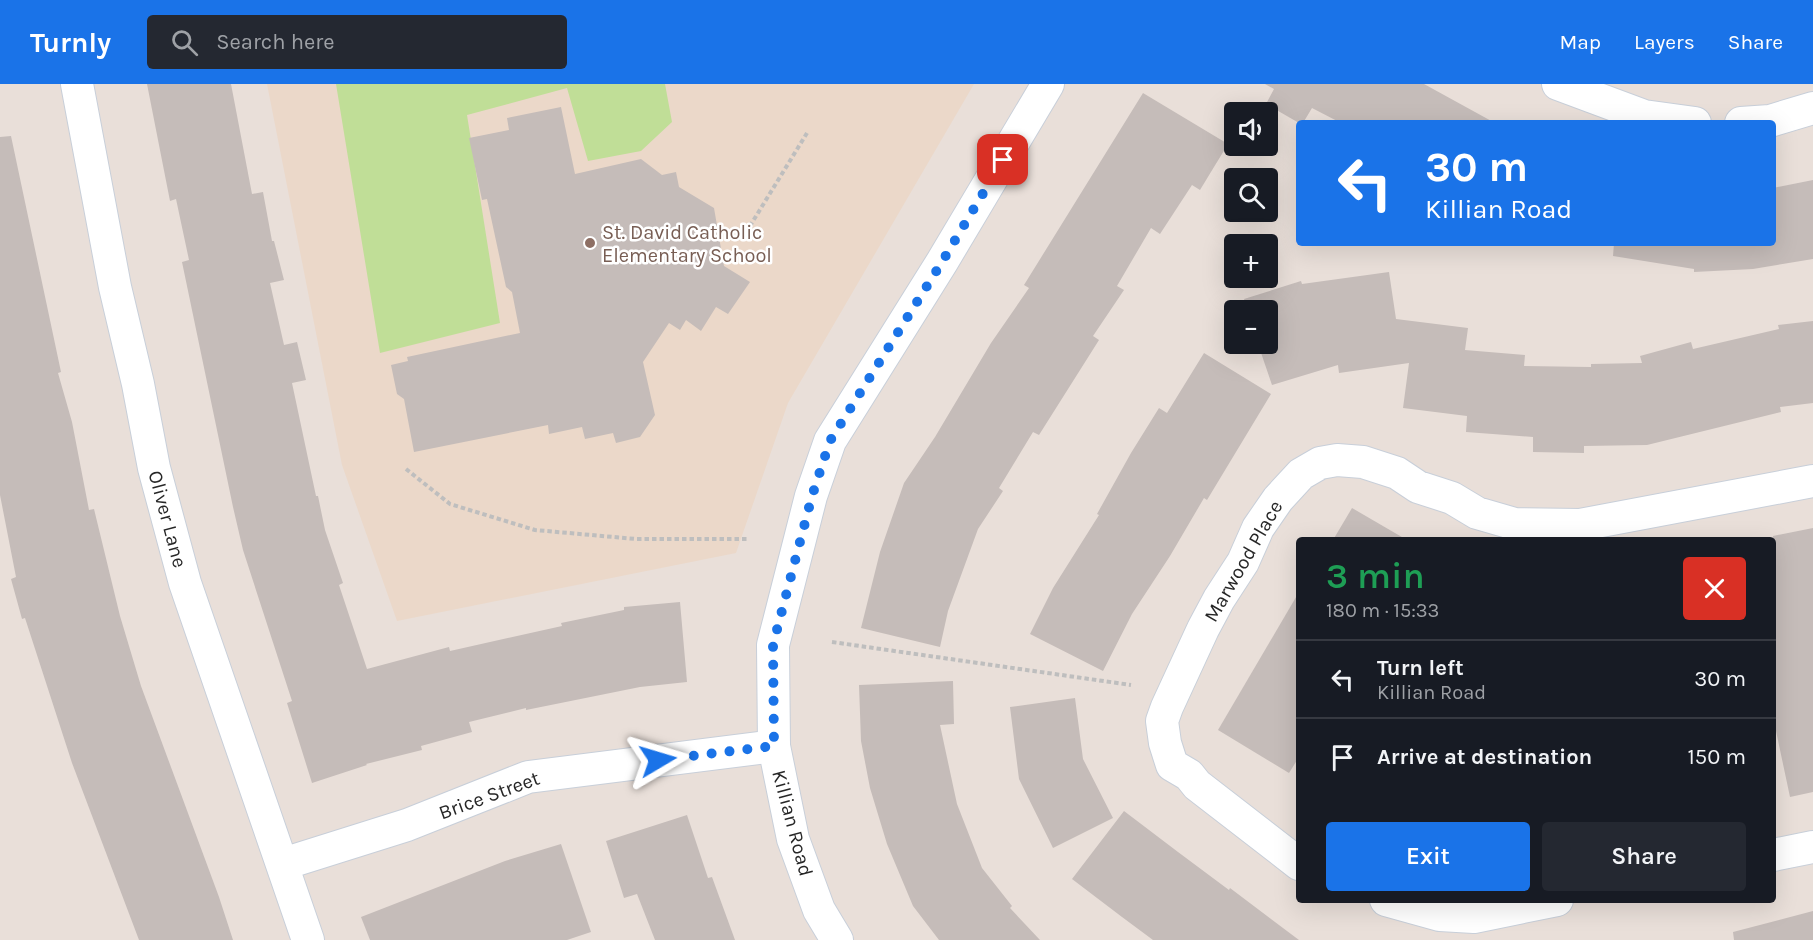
<!DOCTYPE html>
<html lang="en">
<head>
<meta charset="utf-8">
<style>
	body { margin:0; font-family:Karla,sans-serif; background:#242831; color:#f1f3f6; height:100vh; display:flex; flex-direction:column; font-size:22px; white-space:nowrap }
	* { box-sizing:border-box; margin:0 }
	p { font-size:20px; color:#9ea1a6 }
	.icon { flex:none; width:33px; height:33px; fill:none; stroke:currentColor; stroke-width:2; stroke-linecap:round; stroke-linejoin:round }
	.map { position:relative; flex:1; overflow:hidden }
	.panel { position:absolute; left:1296px; top:453px; width:480px; height:366px; display:flex; flex-direction:column; background:#171b24; border-radius:6px; box-shadow:0 6px 24px #0002 }
	.panel>* { flex:none }
	.guide { position:absolute; left:1296px; top:36px; width:480px; height:126px; border-radius:6px; box-shadow:0 6px 24px #0002; background:#1a73e8; color:#fff; overflow:hidden }
	.controls { position:absolute; left:1224px; top:18px; display:grid; gap:12px }
	.controls a { display:grid; place-items:center; width:54px; height:54px; border-radius:6px; background:#171b24; box-shadow:0 6px 24px #0002; font-size:30px }
	.pin { position:absolute; display:grid; place-items:center; width:51px; height:51px; color:#fff; margin:-26px; border-radius:12px; box-shadow:0 3px 9px #0006 }
	.me { position:absolute; width:66px; margin:-33px; rotate:83deg; stroke-linejoin:round; filter:drop-shadow(0 0 4px #0008) }
	.turn { display:flex; align-items:center; gap:21px; height:126px; padding:0 30px; font-size:27px }
	.turn .icon { width:78px; height:78px; stroke-width:2.5 }
	.turn b { display:block; font-size:42px; line-height:51px }
	.round { display:grid; place-items:center; flex:none; width:63px; height:63px; border-radius:6px; background:#242831 }
	.headline { display:flex; align-items:center; justify-content:space-between; height:102px; padding:0 30px }
	h1 { font-size:36px; font-weight:600; line-height:45px; color:#1e9e55 }
	.action { display:flex; gap:12px; margin-top:auto; padding:12px 30px }
	.action a { flex:1; height:69px; border-radius:6px; background:#1a73e8; color:#fff; font-size:24px; font-weight:600; line-height:69px; text-align:center }
	.action a+a { background:#242831; color:#f1f3f6 }
	ul { padding:0; list-style:none }
	li { display:flex; align-items:center; gap:18px; height:78px; padding:0 30px; border-top:2px solid #363941 }
	li div { flex:1 }
	li b { display:block; font-size:22px }
	li em { font-style:normal }
	header { display:flex; align-items:center; gap:36px; box-sizing:border-box; height:84px; padding:0 30px; background:#1a73e8; color:#fff }
	header strong { font-size:28px }
	nav { display:flex; gap:33px; margin-inline-start:auto; font-size:21px }
	.search { width:420px; height:54px; background:#242831; display:flex; align-items:center; gap:15px; box-sizing:border-box; padding:0 21px; border-radius:6px; color:#9ea1a6; font-size:22px }
	.map>svg:first-child { display:block }
	.education { fill:#ebd8c9 }
	.green { fill:#c0de97 }
	.building { fill:#c5bcb9 }
	.lines { fill:none; stroke-linecap:round; stroke-linejoin:round }
	.minor-casing { stroke:#c8cfd9; stroke-width:34 }
	.path { stroke:#bebebe; stroke-width:4; stroke-dasharray:4.5 3; stroke-linecap:butt }
	.minor { stroke:#fff; stroke-width:32 }
	.route { stroke:#1a73e8; stroke-width:10; stroke-dasharray:0 18 }
	.education-dot { fill:#8d6e63; stroke:#fff; stroke-width:2 }
	.labels { text-anchor:middle; stroke-width:5; stroke-linejoin:round; paint-order:stroke }
	.education-label { font-size:20px; fill:#785e54; stroke:#fff; text-anchor:start }
	.street-label { font-size:20px; fill:#272727; stroke:#fff }
</style>
</head>
<body>
<header>
<strong>Turnly</strong>
<div class="search"><svg class="icon" aria-label="search" viewBox="0 0 24 24"><circle cx="10" cy="10" r="6"/><path d="M15 15l6 6"/></svg>Search here</div>
<nav><a>Map</a><a>Layers</a><a>Share</a></nav>
</header>
<div class="map">
<svg width="1813" height="856" viewBox="0 0 1813 856">
	<rect width="100%" height="100%" fill="#e9dfd9"/>
	<path class="education" d="M267,0H974L788,319L736,469L397,537L342,381Z"/>
	<path class="green" d="M336,0H665L672,38L641,67L588,77L567,4L467,31L500,239L380,269Z"/>
	<g class="building">
		<path d="M147,0H231L252,110L263,108L272,157H274L284,196L270,199L284,261L297,258L306,296L292,299L316,412H318L325,446L343,499L339,501L367,585L449,563L450,567L562,542L561,539L624,526V523L680,518L687,598L640,603L526,626V624L469,638L472,648L421,662L422,666L366,680L367,681L312,699L287,619L292,617L243,466L233,423L182,178L189,176L176,115L170,117Z"/>
		<path d="M1265,0H1424L1495,39H1341L1312,24L1303,39H1299L1266,20L1274,5Z"/>
		<path d="M1143,9L1228,60L1200,106L1192,101L1160,150L1151,144L1117,202L1124,206L1093,252L1099,256L1039,351L1033,348L999,404L1003,407L978,445L948,527L940,563L861,544L880,468L904,399L935,353L991,259L1029,204L1024,201Z"/>
		<path d="M561,23L575,90L641,75L662,91L676,88L679,103L714,124L724,182L750,198L728,230L716,223L701,247L686,236L680,246L669,239L643,278L655,331L640,353L616,359L613,349L585,355L582,343L549,350L548,341L414,368L404,315L397,310L391,281L408,277L407,273L520,249L512,208L506,203L487,115L482,116L469,54L509,46L507,34Z"/>
		<path d="M11,52L61,288L58,289L72,338L89,426L94,425L120,532L141,602L219,813L233,856H139L72,679L25,534L22,535L11,495L16,493L0,411V53Z"/>
		<path d="M1813,96V175L1753,185L1694,188V185L1613,172L1614,159H1773V104Z"/>
		<path d="M1389,188L1396,235L1468,244L1465,266L1525,271L1524,282L1591,283V280L1642,279L1640,272L1691,258L1693,265L1779,245L1778,241L1813,237V319L1780,323L1781,328L1647,361L1584,362V369L1533,368V353L1466,348L1467,332L1403,324L1409,279L1339,289L1338,281L1272,301L1258,260H1268V226H1248L1244,215L1301,197L1302,200Z"/>
		<path d="M1204,269L1271,310L1207,416L1204,414L1170,472L1132,530L1103,587L1030,550L1053,504L1099,431L1097,430L1131,369L1159,324L1167,329Z"/>
		<path d="M1352,424L1407,456H1333Z"/>
		<path d="M1813,444V708L1790,713L1776,647L1773,648V452Z"/>
		<path d="M1299,508V673L1289,689L1218,646Z"/>
		<path d="M953,597L954,640L940,641L957,720L982,784L1012,822L1010,824L1040,856H939L913,822L887,760L870,704L861,657L859,601Z"/>
		<path d="M1075,614L1083,675L1113,734L1053,764L1019,695L1010,623Z"/>
		<path d="M1124,727L1178,768L1229,806L1230,804L1299,856H1153L1122,833L1072,795Z"/>
		<path d="M687,731L708,794L712,793L735,856H655L637,810L624,814L606,757Z"/>
		<path d="M561,760L591,848L567,856H370L361,833L505,777Z"/>
		<path d="M1813,827V856H1734L1733,848Z"/>
	</g>
	<g class="lines">
		<g class="minor-casing">
			<g id="minor">
				<path d="M77,0L115,203L138,300L154,384L185,499L308,856"/>
				<path d="M1558,0L1644,32L1695,39"/>
				<path d="M1741,39L1770,37L1813,24"/>
				<path d="M1773,771L1813,763"/>
				<path d="M283,780L407,741L528,693L774,662"/>
				<path d="M1299,780L1197,701L1189,691L1172,681L1165,659L1162,637L1167,623L1203,545L1219,515L1243,478L1258,444L1278,415L1301,390L1320,379L1337,376L1363,378L1397,389L1418,403L1452,414L1477,429L1515,440L1580,441L1813,397"/>
				<path d="M1386,816L1440,831L1474,833L1557,816"/>
				<path d="M837,856L819,826L793,755L774,662L773,561L811,412L830,357L942,178L1048,0"/>
			</g>
		</g>
		<g class="path">
			<path d="M742,155L807,49"/>
			<path d="M406,385L450,420L535,446L636,455H747"/>
			<path d="M832,558L1131,601"/>
		</g>
		<use href="#minor" class="minor"/>
	</g>
	<g class="lines">
		<path class="route" d="M658,676L774,662L773,561L812,412L830,357L942,178L1003,76"/>
	</g>
	<circle class="education-dot" cx="590" cy="159" r="6"/>
	<g class="labels">
		<g class="education-label">
			<text x="602" y="155">St. David Catholic<tspan x="602" dy="23">Elementary School</tspan></text>
		</g>
		<g class="street-label">
			<text transform="translate(168 435) rotate(75)" y="7">Oliver Lane</text>
			<text transform="translate(1243 477) rotate(-60)" y="7">Marwood Place</text>
			<text transform="translate(489 711) rotate(-20)" y="7">Brice Street</text>
			<text transform="translate(793 739) rotate(75)" y="7">Killian Road</text>
		</g>
	</g>
</svg>
<div class="controls">
<a><svg class="icon" aria-label="sound" viewBox="0 0 24 24"><path d="M4 9h4l5-4v14l-5-4H4zM17 9q2 3 0 6"/></svg></a>
<a><svg class="icon" aria-label="search" viewBox="0 0 24 24"><circle cx="10" cy="10" r="6"/><path d="M15 15l6 6"/></svg></a>
<a>+</a>
<a>−</a>
</div>
<div class="pin" style="left:1003px;top:76px;background:#d93025"><svg class="icon" aria-label="arrive" viewBox="0 0 24 24"><path d="M6 21V4h12l-3 4 3 4H6"/></svg></div>
<svg class="me" style="left:658px;top:676px" viewBox="-20 -20 40 40"><path d="M0-17L14 15 0 8-14 15z" fill="#1a73e8" stroke="#fff" stroke-width="4"/></svg>
<div class="guide">
<div class="turn"><svg class="icon" aria-label="left" viewBox="0 0 24 24"><path d="M17 20v-9H6M10 6l-5 5 5 5"/></svg><div><b>30 m</b>Killian Road</div></div>
</div>
<section class="panel">
<div class="headline"><div><h1>3 min</h1><p>180 m · 15:33</p></div><a class="round" style="background:#d93025;color:#fff"><svg class="icon" aria-label="close" viewBox="0 0 24 24"><path d="M6 6l12 12M18 6L6 18"/></svg></a></div>
<ul>
<li><svg class="icon" aria-label="left" viewBox="0 0 24 24"><path d="M17 20v-9H6M10 6l-5 5 5 5"/></svg><div><b>Turn left</b><p>Killian Road</p></div><em>30 m</em></li>
<li><svg class="icon" aria-label="arrive" viewBox="0 0 24 24"><path d="M6 21V4h12l-3 4 3 4H6"/></svg><div><b>Arrive at destination</b></div><em>150 m</em></li>
</ul>
<div class="action"><a>Exit</a><a>Share</a></div>
</section>
</div>
</body>
</html>
